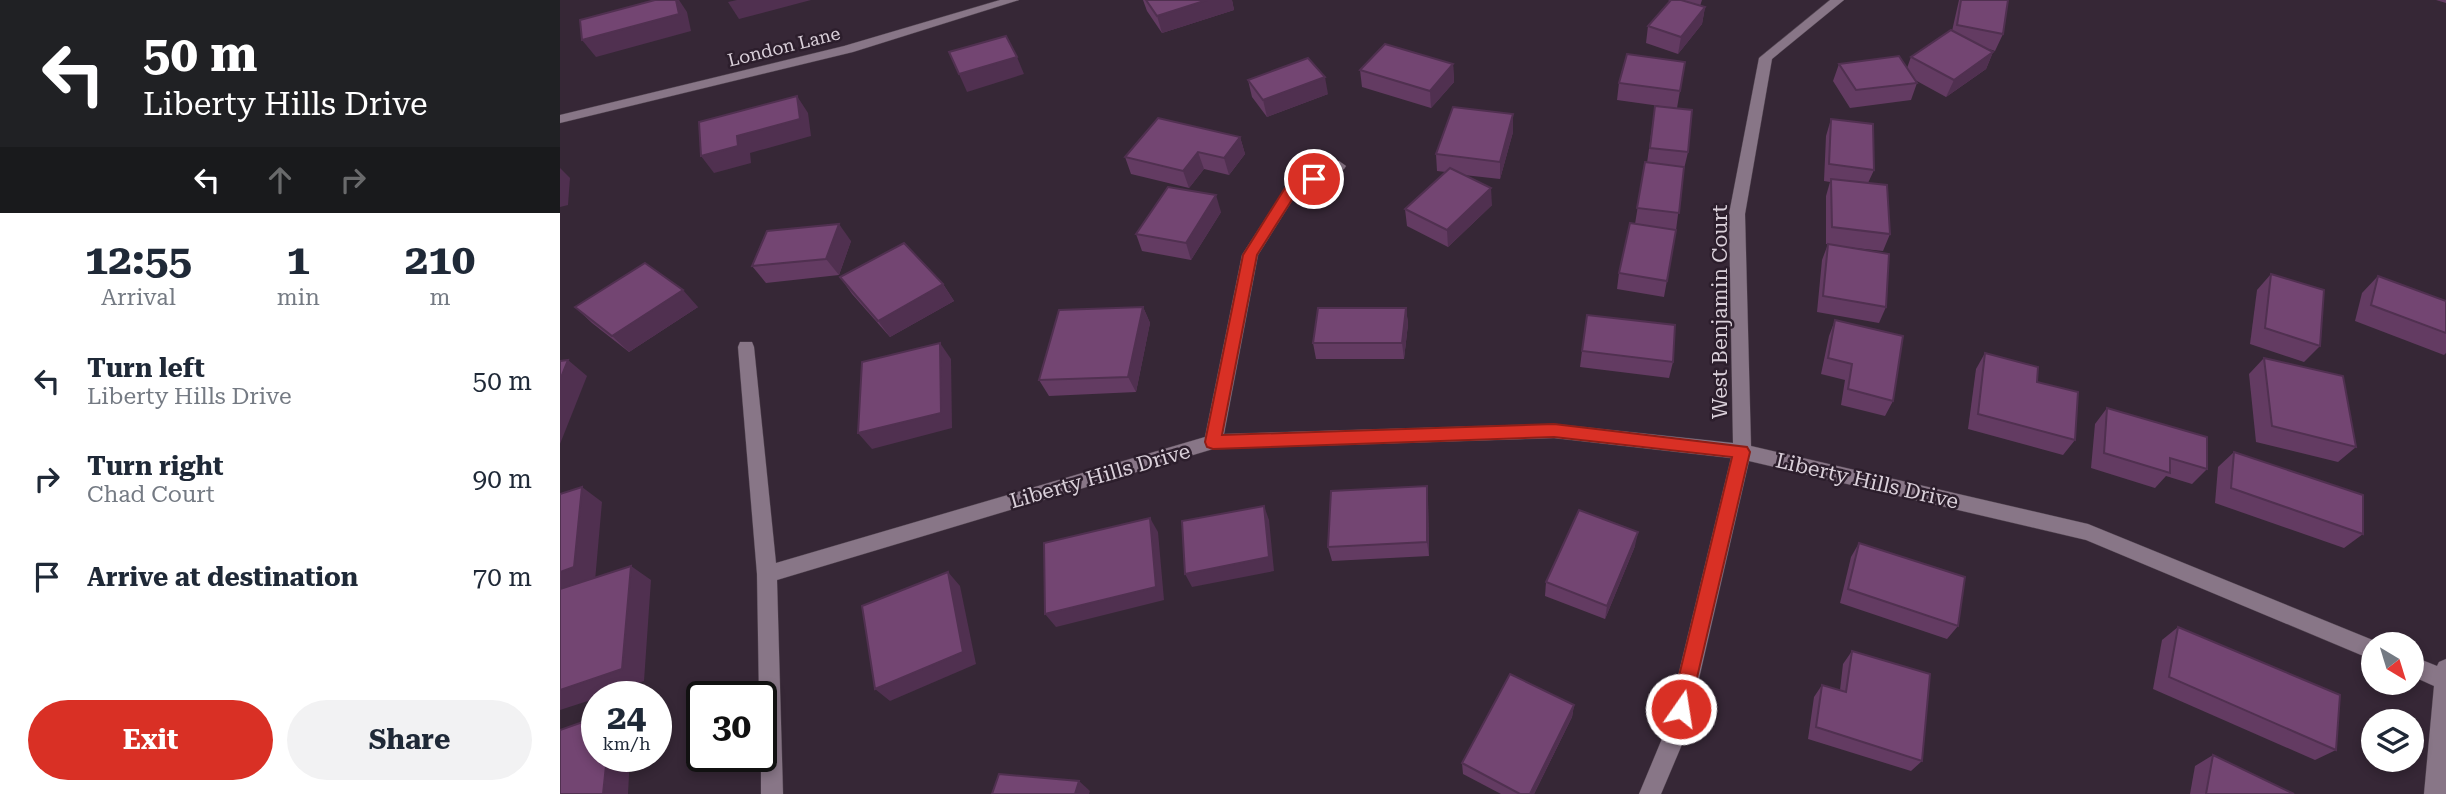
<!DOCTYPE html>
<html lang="en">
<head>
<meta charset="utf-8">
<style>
	body { margin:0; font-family:"Roboto Serif",serif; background:#f2f2f3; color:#1f2937; height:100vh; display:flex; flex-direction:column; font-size:26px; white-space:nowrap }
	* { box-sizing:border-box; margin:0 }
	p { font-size:23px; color:#747a83 }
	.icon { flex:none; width:38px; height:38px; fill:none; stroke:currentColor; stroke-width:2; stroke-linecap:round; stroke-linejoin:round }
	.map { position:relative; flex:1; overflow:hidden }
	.drawer { display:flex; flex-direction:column; background:#fff; width:560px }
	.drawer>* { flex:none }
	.guide { background:#202124; color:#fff; overflow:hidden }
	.needle { width:46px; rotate:142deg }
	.controls { position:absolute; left:1801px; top:632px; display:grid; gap:14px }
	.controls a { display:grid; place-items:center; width:63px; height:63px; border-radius:50%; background:#fff; box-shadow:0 4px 10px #0003; font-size:35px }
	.speed { position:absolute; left:21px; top:681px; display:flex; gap:14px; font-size:35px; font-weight:700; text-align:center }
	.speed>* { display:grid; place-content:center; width:91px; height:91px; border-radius:50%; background:#fff; box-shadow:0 4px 10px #0003; line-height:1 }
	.speed small { font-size:18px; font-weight:400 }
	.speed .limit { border:4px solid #111; border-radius:10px; background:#fff; color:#111 }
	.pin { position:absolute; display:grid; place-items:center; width:60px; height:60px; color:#fff; margin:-30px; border:4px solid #fff; border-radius:50%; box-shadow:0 2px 7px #0007 }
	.me { position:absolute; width:77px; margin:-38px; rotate:13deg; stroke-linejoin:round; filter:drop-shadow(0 0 5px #0008) }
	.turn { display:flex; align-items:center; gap:24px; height:147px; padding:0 28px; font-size:32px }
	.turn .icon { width:91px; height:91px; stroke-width:2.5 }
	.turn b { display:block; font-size:49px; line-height:60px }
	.lanes { display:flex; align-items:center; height:66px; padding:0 28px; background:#0003; justify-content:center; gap:35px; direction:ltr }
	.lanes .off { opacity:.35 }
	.eta { display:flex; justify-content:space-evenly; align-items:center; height:119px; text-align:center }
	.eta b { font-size:42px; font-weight:700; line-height:49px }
	.primary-button { display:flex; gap:14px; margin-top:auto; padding:14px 28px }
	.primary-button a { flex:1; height:80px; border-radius:42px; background:#d93025; color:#fff; font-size:28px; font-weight:700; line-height:80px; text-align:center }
	.primary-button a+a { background:#f2f2f3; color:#1f2937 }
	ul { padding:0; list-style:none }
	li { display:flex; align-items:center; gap:21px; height:98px; padding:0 28px }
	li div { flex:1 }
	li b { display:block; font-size:26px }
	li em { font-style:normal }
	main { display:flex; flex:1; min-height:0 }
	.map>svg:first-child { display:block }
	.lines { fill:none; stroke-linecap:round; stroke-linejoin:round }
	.minor-casing { stroke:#4f424e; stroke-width:1 }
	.minor { fill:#887687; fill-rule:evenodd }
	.wall { fill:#633b62 }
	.shaded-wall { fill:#503050 }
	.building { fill:#734572; stroke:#503050; stroke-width:2 }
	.route { fill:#d93025; stroke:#8d1f18; stroke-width:2 }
	.labels { text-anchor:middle; stroke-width:5; stroke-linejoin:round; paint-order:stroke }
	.far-street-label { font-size:18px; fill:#dad0da; stroke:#2c1e2c }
	.street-label { font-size:21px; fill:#dad0da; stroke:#2c1e2c }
</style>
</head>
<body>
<main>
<section class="drawer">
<div class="guide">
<div class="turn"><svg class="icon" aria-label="left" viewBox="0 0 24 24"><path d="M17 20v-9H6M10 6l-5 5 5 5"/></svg><div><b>50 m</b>Liberty Hills Drive</div></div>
<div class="lanes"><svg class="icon" aria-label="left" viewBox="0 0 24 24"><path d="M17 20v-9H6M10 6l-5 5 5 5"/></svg><svg class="icon off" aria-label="ahead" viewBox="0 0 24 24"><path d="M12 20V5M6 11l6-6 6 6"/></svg><svg class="icon off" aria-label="right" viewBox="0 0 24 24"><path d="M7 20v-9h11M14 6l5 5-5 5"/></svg></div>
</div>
<div class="eta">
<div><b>12:55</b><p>Arrival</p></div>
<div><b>1</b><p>min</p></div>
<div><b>210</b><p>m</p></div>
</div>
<ul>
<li><svg class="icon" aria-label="left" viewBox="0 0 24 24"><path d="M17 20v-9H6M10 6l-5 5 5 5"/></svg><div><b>Turn left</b><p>Liberty Hills Drive</p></div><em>50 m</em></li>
<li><svg class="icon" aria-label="right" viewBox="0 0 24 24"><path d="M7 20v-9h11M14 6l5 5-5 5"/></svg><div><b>Turn right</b><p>Chad Court</p></div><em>90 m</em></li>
<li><svg class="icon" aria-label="arrive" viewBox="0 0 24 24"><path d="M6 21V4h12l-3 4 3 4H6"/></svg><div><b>Arrive at destination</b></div><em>70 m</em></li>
</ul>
<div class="primary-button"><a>Exit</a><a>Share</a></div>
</section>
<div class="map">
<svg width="1886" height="794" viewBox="0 0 1886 794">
	<rect width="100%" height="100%" fill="#362736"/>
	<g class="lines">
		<g class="minor-casing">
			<g id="minor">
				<path d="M440,0H459L293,52L0,123V115L284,46Z"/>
				<path d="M1270,0H1284L1212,59L1185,214L1191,446L1528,524L1820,643L1813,644V660L1526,540L1189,461L1126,735L1101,794H1079L1104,734L1171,458L994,438L653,449L217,580L223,794H201V696H199L197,574L178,347L180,342H192L194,347L216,563L645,437L682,255L725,188L779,161L786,166L784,169L735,196L698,255L664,434L994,424L1173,443L1169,214L1199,58Z"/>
				<path d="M1852,656L1877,666L1879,662L1886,659V794H1864L1874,686L1852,676Z"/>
			</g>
		</g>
		<use href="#minor" class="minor"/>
	</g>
	<g class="wall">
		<path d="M583,0H672L674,10L602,33L587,11Z"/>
		<path d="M1108,0H1142L1140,6L1145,7L1142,24L1118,54L1086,43L1088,26L1110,1Z"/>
		<path d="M1399,0H1448L1443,34L1435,51L1429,49L1433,52L1426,69L1386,97L1355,80L1357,83L1351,100L1290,108L1273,81L1279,64L1347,68L1351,57L1392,31Z"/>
		<path d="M1876,0H1886V3Z"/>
		<path d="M1125,62L1117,108L1128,152L1124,169L1116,230L1104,297L1057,289L1059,273L1075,224L1085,162L1087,163L1095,106L1107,107L1057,100L1059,83Z"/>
		<path d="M893,64L894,82L871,108L802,87L800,70Z"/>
		<path d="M688,80L768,94L707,117L692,97Z"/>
		<path d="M1271,119L1314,170L1308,183L1330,234L1323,251L1286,247L1326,307L1319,323L1257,312L1262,260L1268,244H1266V196L1270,182L1264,181L1266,136Z"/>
		<path d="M953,132L940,179L904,175L932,205L888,247L847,226L845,209L886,172L877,171L876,154Z"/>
		<path d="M680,137L685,154L669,175L644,169L629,188L571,174L565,157Z"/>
		<path d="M661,212L631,260L582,251L576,234Z"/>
		<path d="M291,241L279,275L206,283L192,266Z"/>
		<path d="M1711,274L1760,346L1744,362L1690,344L1697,290Z"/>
		<path d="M1818,276L1886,301V353L1884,355L1795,321L1802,293Z"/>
		<path d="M280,277L383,284L394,301L330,337L292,294Z"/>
		<path d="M15,307H138L69,352L32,323Z"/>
		<path d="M583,307L590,323L576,392L489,396L479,380Z"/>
		<path d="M846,308L848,324L844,359H756L753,343Z"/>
		<path d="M1275,320L1333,401L1325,416L1281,405L1285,380L1261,374L1269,336Z"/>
		<path d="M1022,351L1113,362L1109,378L1020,367Z"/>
		<path d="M1425,353L1477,382L1515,440L1503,455L1408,429L1416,369Z"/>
		<path d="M1704,358L1796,447L1778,462L1696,442L1689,374Z"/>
		<path d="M1547,408L1647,469L1632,484L1606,476L1595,488L1531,468L1535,424Z"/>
		<path d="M1674,452L1803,534L1784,548L1655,503L1658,467Z"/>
		<path d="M867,486L868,500L869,556L772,561L768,547Z"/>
		<path d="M1299,543L1398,626L1387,639L1280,603L1291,557Z"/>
		<path d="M1075,546L1045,619L985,596L986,582Z"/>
		<path d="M1618,627L1776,750L1755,760L1593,689L1602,640Z"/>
		<path d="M1292,651L1362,761L1351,771L1248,739L1254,697L1262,685L1280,690L1283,664Z"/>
		<path d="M1014,705L1012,717L974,794H941L903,774L902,763Z"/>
		<path d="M1653,755L1734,794H1630L1635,766Z"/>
	</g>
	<g class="shaded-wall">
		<path d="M116,0H119L127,12L131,31L36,57L22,40Z"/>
		<path d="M177,0H251L179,19L168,2Z"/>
		<path d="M647,0H672L674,10L602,33L597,16Z"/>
		<path d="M1145,7L1142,24L1118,54L1121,37Z"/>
		<path d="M1433,52L1426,69L1386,97L1394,80Z"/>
		<path d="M457,57L464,74L407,92L399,74Z"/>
		<path d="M893,64L894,82L871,108L870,91Z"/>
		<path d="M765,77L768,94L707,117L703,100Z"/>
		<path d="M237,96L248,113L251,136L190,153L191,163L154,173L141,156L177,136Z"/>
		<path d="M953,114V132L940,179V162Z"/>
		<path d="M680,137L685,154L669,175L664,158Z"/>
		<path d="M638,152L644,169L629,188L623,171Z"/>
		<path d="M0,168L10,178L8,205L0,207Z"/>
		<path d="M931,188L932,205L888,247L887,230Z"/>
		<path d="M656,195L661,212L631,260L626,243Z"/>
		<path d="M279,224L291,241L279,275L266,259Z"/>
		<path d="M383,284L394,301L330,337L318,321Z"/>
		<path d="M123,290L138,307L69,352L52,336Z"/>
		<path d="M583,307L590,323L576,392L568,377Z"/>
		<path d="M846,308L848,324L844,359L842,343Z"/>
		<path d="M380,343L391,359L392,428L312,449L298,433Z"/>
		<path d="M8,360L27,376L0,444V380Z"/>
		<path d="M867,486L868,500L869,556L867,542Z"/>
		<path d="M22,487L42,502L35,581L0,593V572Z"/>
		<path d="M704,506L709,520L714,571L632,587L625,574Z"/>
		<path d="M590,518L598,532L604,600L496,627L485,614Z"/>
		<path d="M1078,532L1075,546L1045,619L1047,606Z"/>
		<path d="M71,566L91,580L84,681L40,696H37V698L0,710V690Z"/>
		<path d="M388,572L400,586L416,664L330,701L315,689Z"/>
		<path d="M1014,705L1012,717L974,794H970Z"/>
		<path d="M47,756H70L68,794H43Z"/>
		<path d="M519,781L530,791L529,794H515Z"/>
	</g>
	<g class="building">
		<path d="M95,0H116L119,14L22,40L20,20Z"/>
		<path d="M586,0H647L597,16Z"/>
		<path d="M1111,0H1121L1145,7L1121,37L1088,26Z"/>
		<path d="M1401,0H1448L1443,34L1397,25Z"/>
		<path d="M1391,30L1433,52L1394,80L1351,57Z"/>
		<path d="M446,36L457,57L399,74L389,52Z"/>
		<path d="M825,44L893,64L870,91L800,70Z"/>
		<path d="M1067,54L1125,62L1120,91L1059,83Z"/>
		<path d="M1339,56L1357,83L1296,90L1279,64Z"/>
		<path d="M748,58L765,77L703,100L688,80Z"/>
		<path d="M237,96L240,119L177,136L178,146L141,156L139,122Z"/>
		<path d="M1095,106L1132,110L1128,152L1090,148Z"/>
		<path d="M893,107L953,114L940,162L876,154Z"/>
		<path d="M598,118L680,137L664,158L638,152L623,171L565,157Z"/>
		<path d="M1271,119L1313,124L1314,170L1269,164Z"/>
		<path d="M1085,162L1124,167L1119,213L1077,208Z"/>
		<path d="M890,168L931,188L887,230L845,209Z"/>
		<path d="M1271,179L1327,185L1330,234L1272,227Z"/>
		<path d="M608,187L656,195L626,243L576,234Z"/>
		<path d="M1070,223L1116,230L1107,281L1059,273Z"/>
		<path d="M279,224L266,259L192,266L207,231Z"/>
		<path d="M344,243L383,284L318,321L280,277Z"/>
		<path d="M1268,244L1329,254L1326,307L1263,296Z"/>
		<path d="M85,263L123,290L52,336L15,307Z"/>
		<path d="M1711,274L1764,290L1760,346L1705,328Z"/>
		<path d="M1818,276L1886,301V333L1811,305Z"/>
		<path d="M583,307L568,377L479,380L499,310Z"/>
		<path d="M758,308H846L842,343H753Z"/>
		<path d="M1027,315L1115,325L1113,362L1022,351Z"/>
		<path d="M1275,320L1343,336L1333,401L1288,389L1292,364L1268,358Z"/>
		<path d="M380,343L381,413L298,433L302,362Z"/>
		<path d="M1425,353L1478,367L1477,382L1518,392L1515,440L1418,414Z"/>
		<path d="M1704,358L1783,376L1796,447L1712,426Z"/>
		<path d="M8,360L0,380V361Z"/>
		<path d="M1547,408L1647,437V469L1610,458V473L1544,453Z"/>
		<path d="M1674,452L1803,495V534L1671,488Z"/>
		<path d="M867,486V542L768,547L771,491Z"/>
		<path d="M22,487L14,567L0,572V494Z"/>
		<path d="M704,506L709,557L625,574L622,521Z"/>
		<path d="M1019,510L1078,532L1047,606L986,582Z"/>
		<path d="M590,518L596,587L485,614L484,543Z"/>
		<path d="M1299,543L1405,577L1398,626L1288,589Z"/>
		<path d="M71,566L62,669L0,690V589Z"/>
		<path d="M388,572L403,652L315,689L302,606Z"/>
		<path d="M1618,627L1780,695L1776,750L1609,677Z"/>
		<path d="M1292,651L1370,674L1362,761L1256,727L1262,685L1286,692Z"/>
		<path d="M950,674L1014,705L970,794H960L902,763Z"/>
		<path d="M37,717V756H47L43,794H0V730Z"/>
		<path d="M1653,755L1734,794H1646Z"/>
		<path d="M439,774L519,781L515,794H432Z"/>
	</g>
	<path class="route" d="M754,174L759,176V182L735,195L697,255L662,435L994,424L1187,447L1190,452L1128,716L1121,719L1114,716L1111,709L1172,457L994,437L653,449L647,447L645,442L683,255L725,188Z"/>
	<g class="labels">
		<g class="far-street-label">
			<text transform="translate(224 47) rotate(-14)" y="6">London Lane</text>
		</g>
		<g class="street-label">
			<text transform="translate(1160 312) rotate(-90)" y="7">West Benjamin Court</text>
			<text transform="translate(540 476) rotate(-16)" y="7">Liberty Hills Drive</text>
			<text transform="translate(1307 481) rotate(13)" y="7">Liberty Hills Drive</text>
		</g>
	</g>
</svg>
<div class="controls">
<a><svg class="needle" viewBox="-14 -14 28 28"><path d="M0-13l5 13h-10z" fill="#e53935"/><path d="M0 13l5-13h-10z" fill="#747a83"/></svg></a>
<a><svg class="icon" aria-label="layers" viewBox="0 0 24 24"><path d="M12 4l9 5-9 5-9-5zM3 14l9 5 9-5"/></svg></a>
</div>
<div class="speed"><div>24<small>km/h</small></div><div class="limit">30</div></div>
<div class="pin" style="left:754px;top:179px;background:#d93025"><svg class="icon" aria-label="arrive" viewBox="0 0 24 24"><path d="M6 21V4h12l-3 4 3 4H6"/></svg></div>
<svg class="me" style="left:1121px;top:709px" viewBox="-20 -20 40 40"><circle r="17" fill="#d93025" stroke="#fff" stroke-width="3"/><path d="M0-11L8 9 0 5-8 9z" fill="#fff"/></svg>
</div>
</main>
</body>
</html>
